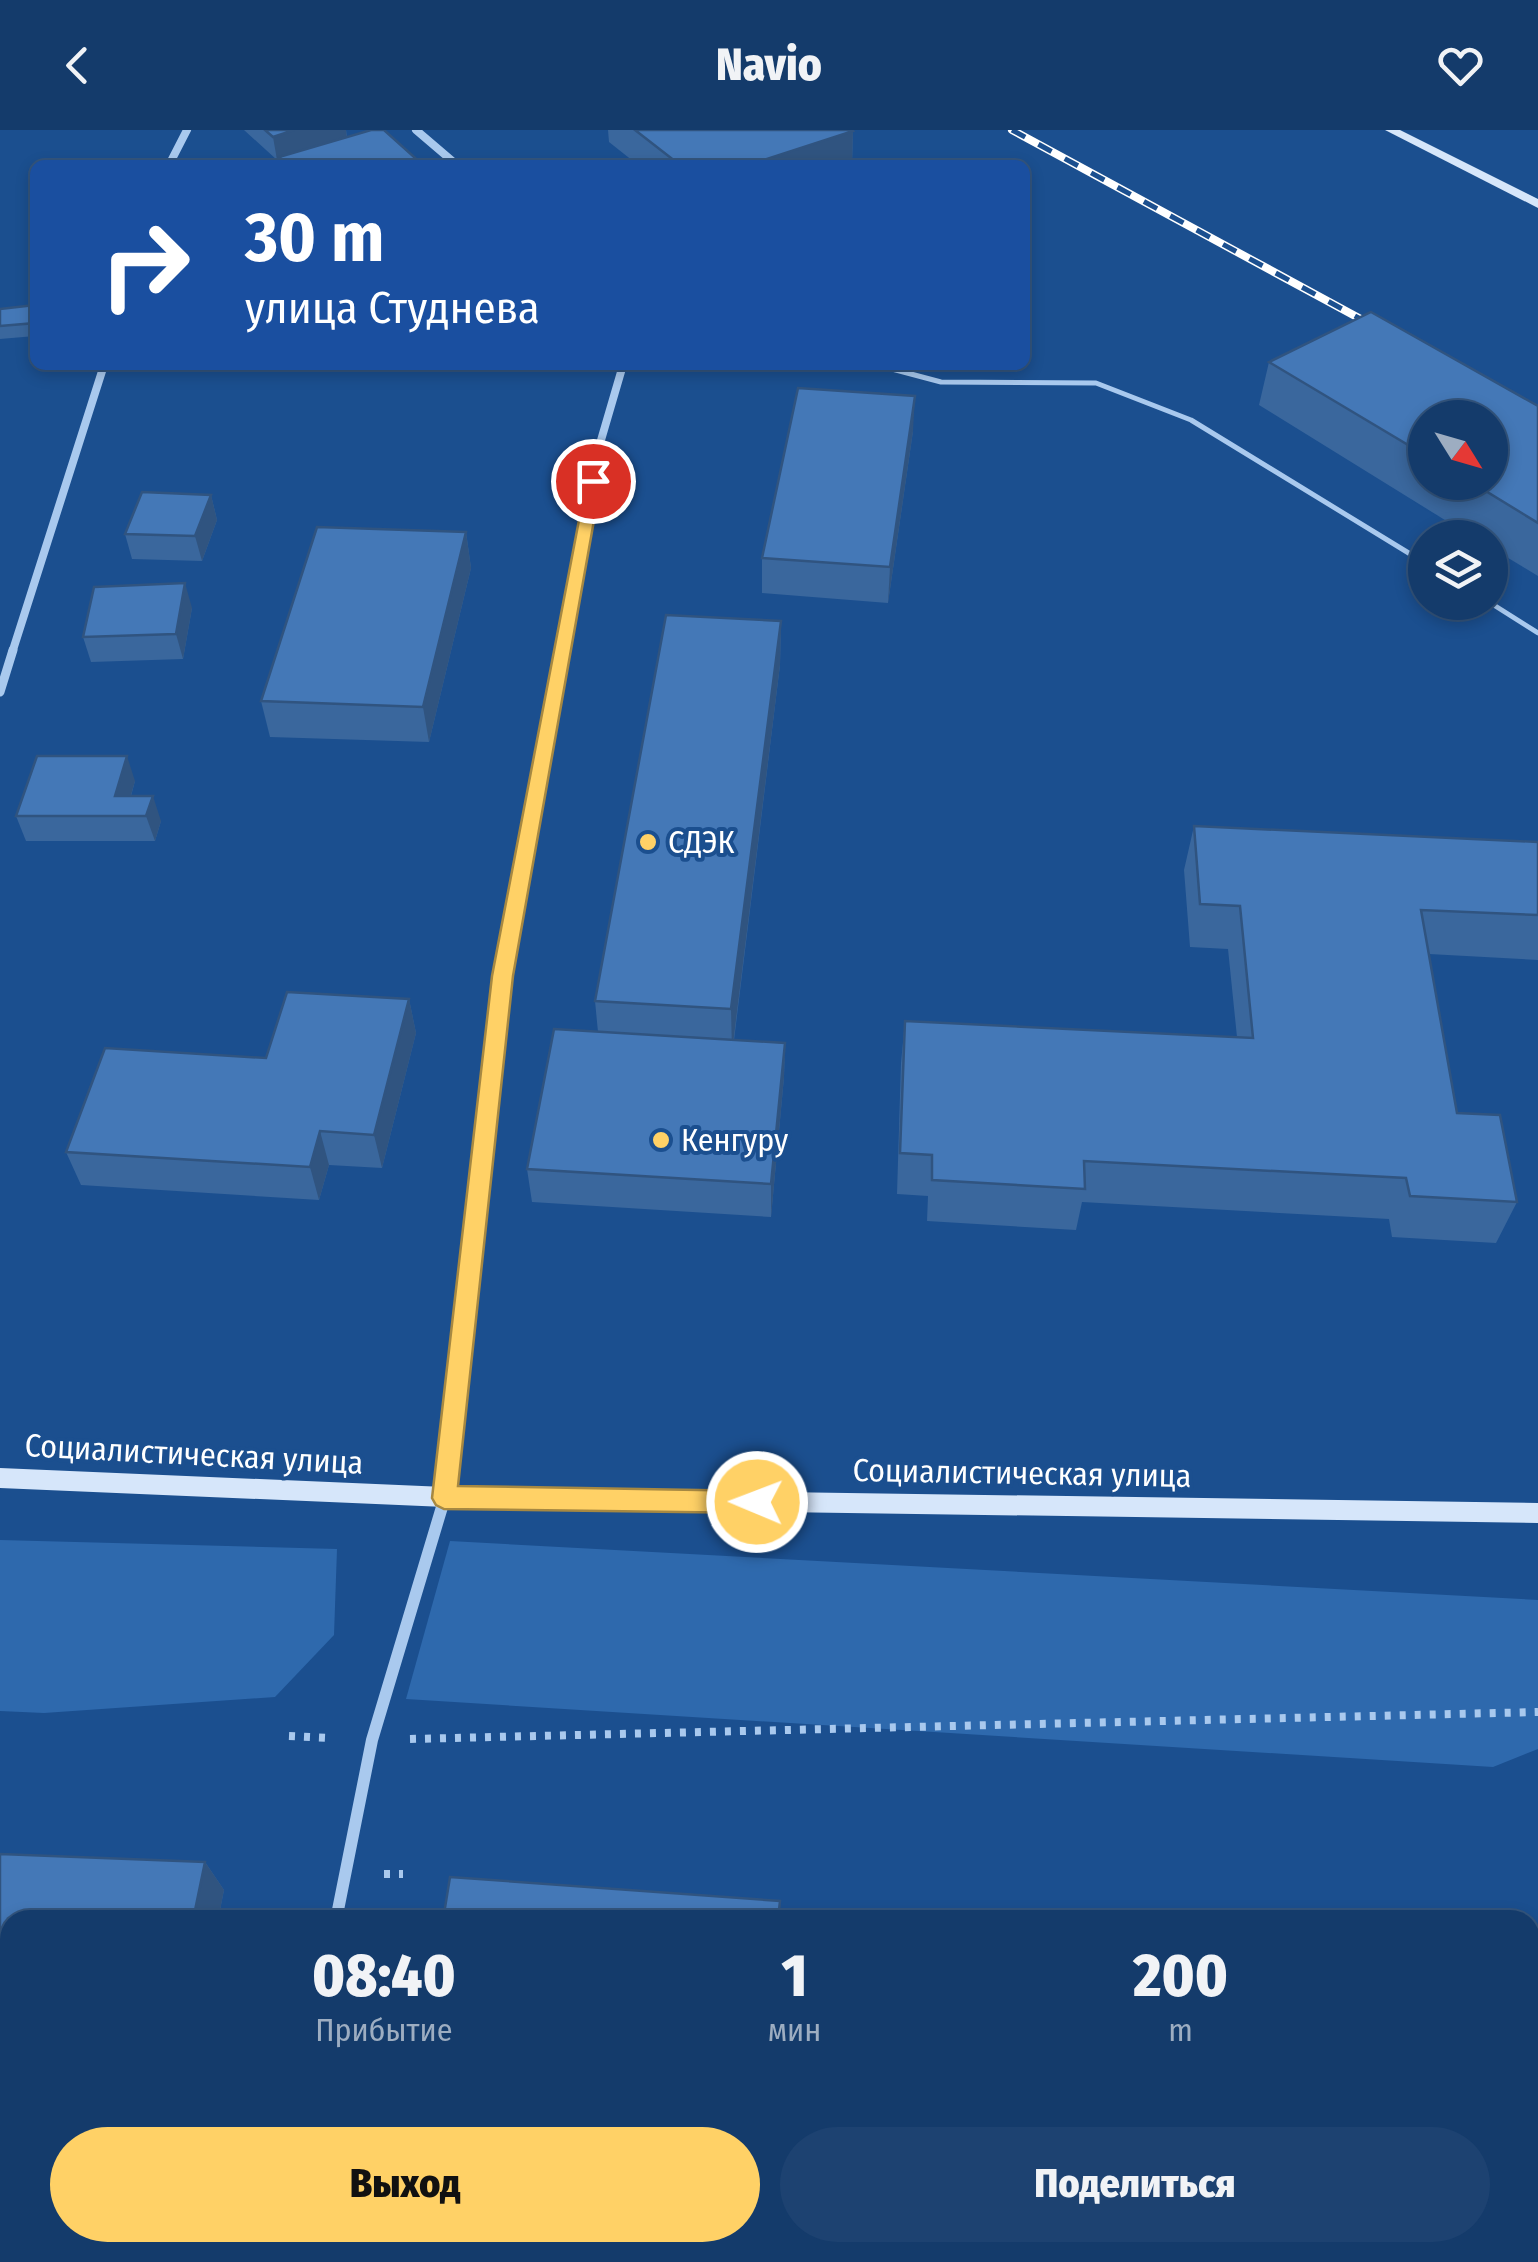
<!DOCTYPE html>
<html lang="ru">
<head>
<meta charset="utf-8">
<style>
	body { margin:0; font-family:"Fira Sans Condensed",sans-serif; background:#1d4271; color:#f1f3f6; height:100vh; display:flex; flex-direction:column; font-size:38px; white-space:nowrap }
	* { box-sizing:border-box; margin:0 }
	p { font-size:32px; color:#9dadc1 }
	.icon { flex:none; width:55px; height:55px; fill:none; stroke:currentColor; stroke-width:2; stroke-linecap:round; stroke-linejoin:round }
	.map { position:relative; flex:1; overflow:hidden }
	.drawer { position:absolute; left:0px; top:1780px; width:1540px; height:352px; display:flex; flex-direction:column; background:#143b6b; border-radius:30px 30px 0 0; box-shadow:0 5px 15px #0003,0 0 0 2px #33557e }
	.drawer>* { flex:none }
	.guide { position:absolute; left:30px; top:30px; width:1000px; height:210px; border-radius:15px; box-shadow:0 5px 15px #0003,0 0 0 2px #33557e; background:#1a4fa0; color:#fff; overflow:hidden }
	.needle { width:65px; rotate:127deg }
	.fabs { position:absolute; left:1408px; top:270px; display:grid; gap:20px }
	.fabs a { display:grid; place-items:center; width:100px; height:100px; border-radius:50%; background:#143b6b; box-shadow:0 5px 15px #0003,0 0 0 2px #33557e; font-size:50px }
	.pin { position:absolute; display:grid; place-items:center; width:85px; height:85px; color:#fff; margin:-42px; border:5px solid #fff; border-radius:50%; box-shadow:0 2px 10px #0007 }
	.me { position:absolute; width:110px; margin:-55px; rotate:271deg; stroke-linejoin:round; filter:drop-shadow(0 0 8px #0008) }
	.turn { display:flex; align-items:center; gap:35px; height:210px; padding:0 50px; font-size:45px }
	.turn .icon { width:130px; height:130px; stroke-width:2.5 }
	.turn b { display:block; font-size:70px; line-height:85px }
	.eta { display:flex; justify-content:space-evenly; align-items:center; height:170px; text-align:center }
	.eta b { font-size:60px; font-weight:800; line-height:70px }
	.cta { display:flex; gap:20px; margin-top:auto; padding:20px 50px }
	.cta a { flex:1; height:115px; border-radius:60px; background:#ffd166; color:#111; font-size:40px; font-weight:800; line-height:115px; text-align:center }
	.cta a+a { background:#1d4271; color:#f1f3f6 }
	header { display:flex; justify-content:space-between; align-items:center; height:130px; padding:0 50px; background:#143b6b; font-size:45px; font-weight:800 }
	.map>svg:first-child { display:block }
	.green { fill:#2e69ad }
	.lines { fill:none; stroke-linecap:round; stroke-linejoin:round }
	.path { stroke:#a9c9ee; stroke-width:8; stroke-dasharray:6 9; stroke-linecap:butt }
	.lane { stroke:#a9c9ee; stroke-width:5 }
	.street-far2 { stroke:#a9c9ee; stroke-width:8 }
	.street-far1 { stroke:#a9c9ee; stroke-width:9 }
	.street { stroke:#a9c9ee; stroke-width:12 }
	.secondary { fill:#d6e6fa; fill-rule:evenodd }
	.rail-casing { stroke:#fff; stroke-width:8 }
	.rail { stroke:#1b4f8f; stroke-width:5; stroke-dasharray:15; stroke-linecap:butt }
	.wall { fill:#3a679d; fill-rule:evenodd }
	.shaded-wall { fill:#305480 }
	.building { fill:#4478b7; stroke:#305480; stroke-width:2.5 }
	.route { fill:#ffd166; stroke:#a68842; stroke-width:2.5 }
	.poi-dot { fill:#ffd166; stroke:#1b4f8f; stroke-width:4 }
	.labels { text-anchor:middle; stroke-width:8; stroke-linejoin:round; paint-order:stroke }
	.poi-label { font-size:32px; fill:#fff; stroke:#1b4f8f; text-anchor:start }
	.street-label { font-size:32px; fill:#fff; stroke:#1b4f8f }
</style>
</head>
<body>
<header><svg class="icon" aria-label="back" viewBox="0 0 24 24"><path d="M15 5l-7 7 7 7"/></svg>Navio<svg class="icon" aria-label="heart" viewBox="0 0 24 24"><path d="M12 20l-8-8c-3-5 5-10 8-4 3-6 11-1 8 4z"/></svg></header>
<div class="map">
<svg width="1538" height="2132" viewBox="0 0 1538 2132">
	<rect width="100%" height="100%" fill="#1b4f8f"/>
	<g class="green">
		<path d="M0,1410L337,1419L334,1505L275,1567L44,1583L0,1581Z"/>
		<path d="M450,1411L1538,1470V1619L1493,1637L406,1569Z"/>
	</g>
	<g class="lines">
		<g class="path">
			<path d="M289,1606L332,1608"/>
			<path d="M410,1609L1538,1582"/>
			<path d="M384,1744H403"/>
		</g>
		<g class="lane">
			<path d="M877,235L941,252L1096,253L1191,290L1425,433"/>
			<path d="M1489,472L1538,503"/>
		</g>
		<g class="street-far2">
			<path d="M416,0L457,35"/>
			<path d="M169,35L187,0"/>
			<path d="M12,523L104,235"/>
			<path d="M562,523L599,317L623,235"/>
		</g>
		<g class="street-far1">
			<path d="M0,562L13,520"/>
			<path d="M462,1215L503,846L562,520"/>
		</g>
		<g class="street">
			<path d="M336,1790L372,1610L445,1367L462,1213"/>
			<path d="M268,2132L270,2122"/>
		</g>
		<g class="secondary">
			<path d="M1385,0H1400L1538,69V78Z"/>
			<path d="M0,1338L445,1357L1538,1373V1393L445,1377L0,1358Z"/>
		</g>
		<g class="rail-casing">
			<path id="rail" d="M1012,0L1381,200"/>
		</g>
		<use href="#rail" class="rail"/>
	</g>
	<g class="wall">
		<path d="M244,0H346L347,7L423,35H281L280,30H277Z"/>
		<path d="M608,0H852L853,1L852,35H638L609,12Z"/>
		<path d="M35,175V206L0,209V179Z"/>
		<path d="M1269,232L1538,276V446L1490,417V408H1474L1259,275ZM1425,288L1490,352H1425Z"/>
		<path d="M913,301L888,473L762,463V428Z"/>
		<path d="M211,365L217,390L202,431L132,429L125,404Z"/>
		<path d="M466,402L471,438L429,612L270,607L261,571Z"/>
		<path d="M192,478L183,529L91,532L83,507Z"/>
		<path d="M781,491L780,535L734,910L785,913L784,947L771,1087L532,1072L527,1039L598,902L595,871Z"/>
		<path d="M135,651L131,666L161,691L155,711H26L16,686Z"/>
		<path d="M1194,696L1538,712V830L1429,824L1457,983L1517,1072L1496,1113L1392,1107L1389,1089L1082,1072L1076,1100L927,1091L928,1066L897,1064L901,933L905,891L1237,907L1228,819L1190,817L1184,740Z"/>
		<path d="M409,869L416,903L382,1038L329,1035L319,1070L81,1055L66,1022L266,928Z"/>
		<path d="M0,1724L205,1732L224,1760L218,1790H10V2064H0V1916L7,1888H0Z"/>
		<path d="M1530,1852L1538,1853V2069H1530Z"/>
	</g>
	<g class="shaded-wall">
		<path d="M294,0H346L347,9L279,27L280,30H277L273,7Z"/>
		<path d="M853,1L852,35H748Z"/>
		<path d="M915,266L913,301L888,473L890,437Z"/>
		<path d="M211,365L217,390L202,431L195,406Z"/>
		<path d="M466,402L471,438L429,612L423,577Z"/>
		<path d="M185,453L192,478L183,529L176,504Z"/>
		<path d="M781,491L780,535L732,922L731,879Z"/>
		<path d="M127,626L135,651L125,686L115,666Z"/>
		<path d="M153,666L161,691L155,711L146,686Z"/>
		<path d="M409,869L416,903L382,1038L374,1005Z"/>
		<path d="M785,913L784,947L771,1087V1054Z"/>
		<path d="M320,1001L329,1035L319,1070L310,1037Z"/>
		<path d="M205,1732L224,1760L218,1790H193Z"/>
		<path d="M544,2122H555L554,2132H543Z"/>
	</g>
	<g class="building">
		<path d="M265,0H294L273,7Z"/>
		<path d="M371,0H384L423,35H287L279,27Z"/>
		<path d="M635,0H852L853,1L748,35H680Z"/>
		<path d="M35,175V193L0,196V179Z"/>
		<path d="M1371,182L1538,276V393L1471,352H1490V288H1425V325L1269,232Z"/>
		<path d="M798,258L915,266L890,437L762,428Z"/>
		<path d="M142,362L211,365L195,406L125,404Z"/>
		<path d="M317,397L466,402L423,577L261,571Z"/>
		<path d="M185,453L176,504L83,507L94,457Z"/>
		<path d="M666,485L781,491L731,879L595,871Z"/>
		<path d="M37,626H127L115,666H153L146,686H16Z"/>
		<path d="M1194,696L1538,712V785L1421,780L1457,983L1500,985L1517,1072L1410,1066L1406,1048L1084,1031L1085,1059L932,1050V1025L900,1023L905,891L1253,908L1240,776L1200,774Z"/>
		<path d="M287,862L409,869L374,1005L320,1001L310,1037L66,1022L105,918L266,928Z"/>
		<path d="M554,899L785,913L771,1054L527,1039Z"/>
		<path d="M0,1724L205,1732L193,1790H10V1864H0Z"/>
		<path d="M450,1747L780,1771L778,1790H443Z"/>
		<path d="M1530,1852L1538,1853V2048H1530Z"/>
		<path d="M10,1877V2046H0V1916Z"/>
		<path d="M388,2122H544L543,2132H386Z"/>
	</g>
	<path class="route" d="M587,348L601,351L513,846L458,1356L757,1361L766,1364L770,1372L766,1380L757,1383L444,1379L436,1375L432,1368L492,846Z"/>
	<g class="poi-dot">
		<circle cx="648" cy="712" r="10"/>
		<circle cx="661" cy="1010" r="10"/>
	</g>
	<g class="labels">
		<g class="poi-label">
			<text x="668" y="723">СДЭК</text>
			<text x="681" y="1021">Кенгуру</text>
		</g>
		<g class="street-label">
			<text transform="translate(194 1324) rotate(3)" y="11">Социалистическая улица</text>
			<text transform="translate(1022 1343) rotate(1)" y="11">Социалистическая улица</text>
		</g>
	</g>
</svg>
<div class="fabs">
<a><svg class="needle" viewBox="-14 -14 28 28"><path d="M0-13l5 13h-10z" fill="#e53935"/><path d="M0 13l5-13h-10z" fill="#9dadc1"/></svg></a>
<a><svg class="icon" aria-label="layers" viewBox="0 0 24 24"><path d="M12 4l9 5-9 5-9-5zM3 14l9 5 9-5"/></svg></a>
</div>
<div class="pin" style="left:593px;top:351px;background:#d93025"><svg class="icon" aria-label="arrive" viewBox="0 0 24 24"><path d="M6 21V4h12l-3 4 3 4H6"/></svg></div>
<svg class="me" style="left:757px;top:1372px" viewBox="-20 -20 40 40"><circle r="17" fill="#ffd166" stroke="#fff" stroke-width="3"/><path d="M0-11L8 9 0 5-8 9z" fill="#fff"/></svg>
<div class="guide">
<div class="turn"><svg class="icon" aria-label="right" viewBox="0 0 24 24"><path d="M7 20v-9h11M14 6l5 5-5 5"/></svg><div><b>30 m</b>улица Студнева</div></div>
</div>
<section class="drawer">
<div class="eta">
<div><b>08:40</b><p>Прибытие</p></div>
<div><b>1</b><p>мин</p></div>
<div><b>200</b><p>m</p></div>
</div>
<div class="cta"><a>Выход</a><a>Поделиться</a></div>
</section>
</div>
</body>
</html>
